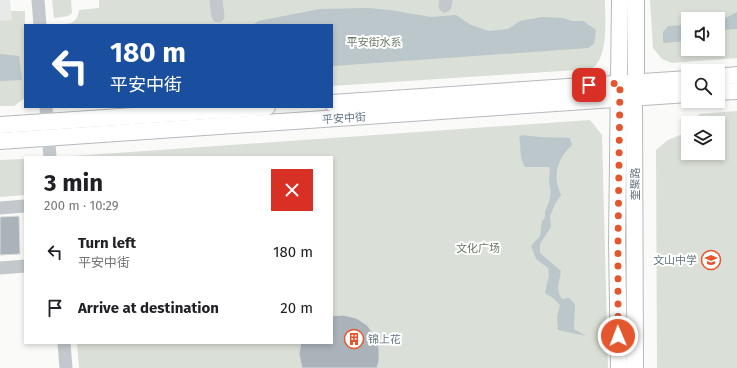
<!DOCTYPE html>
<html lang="en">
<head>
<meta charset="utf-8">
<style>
	body { margin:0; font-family:"Fira Sans","Noto Sans SC",sans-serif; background:#f6f6f6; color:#202124; height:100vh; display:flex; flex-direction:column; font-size:15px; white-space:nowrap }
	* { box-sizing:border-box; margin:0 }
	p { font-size:13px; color:#757577 }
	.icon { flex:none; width:22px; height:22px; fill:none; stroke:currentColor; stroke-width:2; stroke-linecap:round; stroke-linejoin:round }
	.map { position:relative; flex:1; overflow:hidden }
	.side { position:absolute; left:24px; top:156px; width:309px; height:188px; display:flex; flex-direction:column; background:#fff; border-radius:0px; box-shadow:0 2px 6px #0003 }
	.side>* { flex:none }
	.top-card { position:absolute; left:24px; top:24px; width:309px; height:84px; border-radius:0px; box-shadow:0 2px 6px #0003; background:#1a4fa0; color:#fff; overflow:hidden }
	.fabs { position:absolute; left:681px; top:12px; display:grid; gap:8px }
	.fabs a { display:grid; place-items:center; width:44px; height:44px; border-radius:0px; background:#fff; box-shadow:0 2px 6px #0003; font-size:20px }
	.pin { position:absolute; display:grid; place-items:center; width:34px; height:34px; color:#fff; margin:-17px; border-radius:8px; box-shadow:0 2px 6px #0006 }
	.me { position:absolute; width:44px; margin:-22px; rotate:359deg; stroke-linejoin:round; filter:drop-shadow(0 0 3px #0008) }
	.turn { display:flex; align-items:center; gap:14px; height:84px; padding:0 20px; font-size:18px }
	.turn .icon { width:52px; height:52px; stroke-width:2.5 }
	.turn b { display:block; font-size:28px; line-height:34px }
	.round { display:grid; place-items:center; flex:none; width:42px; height:42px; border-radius:0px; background:#f6f6f6 }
	.headline { display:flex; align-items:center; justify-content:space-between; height:68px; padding:0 20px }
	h1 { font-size:24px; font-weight:700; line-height:30px }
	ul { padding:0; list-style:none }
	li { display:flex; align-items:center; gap:12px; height:56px; padding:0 20px }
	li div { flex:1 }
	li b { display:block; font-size:15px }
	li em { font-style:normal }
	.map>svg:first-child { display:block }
	.built { fill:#e8e9e9 }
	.green { fill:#dadfd7; fill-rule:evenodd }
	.water { fill:#bbc7cb }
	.building { fill:#aab3b9; stroke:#dcdcda }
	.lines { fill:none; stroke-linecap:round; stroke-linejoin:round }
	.major-casing { stroke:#b5babe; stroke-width:18 }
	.minor { stroke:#c3c8cc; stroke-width:13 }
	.major { stroke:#fff; stroke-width:16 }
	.route { stroke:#e4572e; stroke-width:7; stroke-dasharray:0 12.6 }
	.labels { text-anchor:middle; stroke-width:4; stroke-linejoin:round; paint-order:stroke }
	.park-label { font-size:11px; fill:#687a64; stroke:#fff }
	.street-label { font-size:11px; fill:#657683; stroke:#fff }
	.poi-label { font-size:11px; fill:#657683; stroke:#fff; text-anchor:end }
</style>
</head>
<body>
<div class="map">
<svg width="737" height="368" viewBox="0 0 737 368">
	<rect width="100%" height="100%" fill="#fafaf8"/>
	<path class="built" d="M0,0H10L12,20L0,21Z"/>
	<g class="green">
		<path d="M52,0H71L72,13L68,16L54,18Z"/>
		<path d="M99,0H605C605,19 609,59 591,69L332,86V25H57C70,24 77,24 79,10L99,8Z"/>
		<path d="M650,0H737V58L672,63L662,59L653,48ZM688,19H718V49H688Z"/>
		<path d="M11,11H25V98L14,106H0V21L12,20Z"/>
		<path d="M737,111V368H657L656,150L668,140L680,135L688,128V153H718V123H692L699,114Z"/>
		<path d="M590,120L602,135L608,368H79L77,343H332V157H72L73,156Z"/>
		<path d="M25,159V195L0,197V160Z"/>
	</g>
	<g class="water">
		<path d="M368,8L390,10L431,17L456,15L471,25L489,31L508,29L520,21L542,17L563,18L572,21H583L596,30L594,44L588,48L332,66V25H253L258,21L320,9Z"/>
		<path d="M737,12V29L724,30L725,39H718V22Z"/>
		<path d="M688,25V41L663,43V32L668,26Z"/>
		<path d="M0,54L19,56L22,80L0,81Z"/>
		<path d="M523,135C539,138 554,137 570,138L572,145C557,159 552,176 561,195L555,204L550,216L551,227L540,244V253L561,271L558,287L559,294L562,299L569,298L575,304L574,329L586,336L558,330L557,317L560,305L553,298L545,293L549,275L548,268L536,259L531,246L540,236L542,221L545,218V211L549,202L551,192L549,183L550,167H525C518,153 522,151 519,137Z"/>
	</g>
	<g class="building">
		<path d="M19,216L20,254L0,255V217Z"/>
		<path d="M343,315L356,318L367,325L375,336L379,348V361L377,368H302L299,354L301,343H332V316Z"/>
	</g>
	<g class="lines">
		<g class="major-casing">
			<g id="major">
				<path d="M718,77L737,75"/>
				<path d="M718,92L737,91"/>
				<path d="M332,103L688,79"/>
				<path d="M0,125L267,107"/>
				<path d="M0,141L688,94"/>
				<path d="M619,368L617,242L620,0"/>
				<path d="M635,368L634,98L636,82V0"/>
			</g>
		</g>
		<g class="minor">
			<path d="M38,0L40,25"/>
			<path d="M216,0L218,16"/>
			<path d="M445,6L446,0"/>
			<path d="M46,107L50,157"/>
			<path d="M0,208L25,206"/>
			<path d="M0,268L25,266"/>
			<path d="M64,343L66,368"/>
		</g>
		<use href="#major" class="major"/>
	</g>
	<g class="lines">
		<path class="route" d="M589,85L620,83L618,242V336"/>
	</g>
	<defs>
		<g id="school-ring" transform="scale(1)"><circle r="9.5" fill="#fff" stroke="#e4572e" stroke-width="1.5"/><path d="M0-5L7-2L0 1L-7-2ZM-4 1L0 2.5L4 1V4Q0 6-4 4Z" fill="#e4572e"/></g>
		<g id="building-ring" transform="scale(1)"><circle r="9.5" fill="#fff" stroke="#e4572e" stroke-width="1.5"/><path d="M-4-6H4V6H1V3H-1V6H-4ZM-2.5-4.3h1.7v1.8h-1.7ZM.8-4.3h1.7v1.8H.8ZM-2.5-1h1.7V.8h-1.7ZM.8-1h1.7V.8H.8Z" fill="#e4572e"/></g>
	</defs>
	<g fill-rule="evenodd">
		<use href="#school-ring" x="711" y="260"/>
		<use href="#building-ring" x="354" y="339"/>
	</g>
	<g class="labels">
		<g class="park-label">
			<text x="374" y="46">平安街水系</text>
			<text x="478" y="252">文化广场</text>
		</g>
		<g class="street-label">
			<text transform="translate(344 118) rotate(-4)" y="4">平安中街</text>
			<text transform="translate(635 184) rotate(-90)" y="4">奎聚路</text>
		</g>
		<g class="poi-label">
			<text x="697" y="264">文山中学</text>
			<text x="368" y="343" text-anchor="start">锦上花</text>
		</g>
	</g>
</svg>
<div class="fabs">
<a><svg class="icon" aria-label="sound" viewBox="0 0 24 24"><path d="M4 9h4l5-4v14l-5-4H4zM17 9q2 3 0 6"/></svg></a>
<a><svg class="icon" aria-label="search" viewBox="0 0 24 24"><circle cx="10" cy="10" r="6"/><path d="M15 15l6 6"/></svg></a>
<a><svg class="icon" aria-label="layers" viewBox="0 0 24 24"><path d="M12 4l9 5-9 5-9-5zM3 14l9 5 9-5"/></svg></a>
</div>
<div class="pin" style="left:589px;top:85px;background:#d93025"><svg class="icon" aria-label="arrive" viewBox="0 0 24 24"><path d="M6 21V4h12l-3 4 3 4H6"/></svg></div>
<svg class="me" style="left:618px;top:336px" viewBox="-20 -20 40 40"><circle r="17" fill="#e4572e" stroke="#fff" stroke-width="3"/><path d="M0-11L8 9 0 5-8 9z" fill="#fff"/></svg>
<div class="top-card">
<div class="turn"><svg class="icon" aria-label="left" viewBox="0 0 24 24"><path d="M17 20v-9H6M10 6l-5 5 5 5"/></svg><div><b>180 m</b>平安中街</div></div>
</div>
<section class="side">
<div class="headline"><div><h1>3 min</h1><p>200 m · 10:29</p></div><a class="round" style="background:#d93025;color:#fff"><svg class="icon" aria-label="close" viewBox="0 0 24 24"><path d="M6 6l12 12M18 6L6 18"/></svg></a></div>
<ul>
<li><svg class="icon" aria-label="left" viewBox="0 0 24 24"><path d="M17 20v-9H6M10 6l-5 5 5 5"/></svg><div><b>Turn left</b><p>平安中街</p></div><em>180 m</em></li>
<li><svg class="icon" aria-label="arrive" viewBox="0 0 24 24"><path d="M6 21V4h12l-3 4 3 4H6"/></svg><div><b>Arrive at destination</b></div><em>20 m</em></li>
</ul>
</section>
</div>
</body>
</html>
